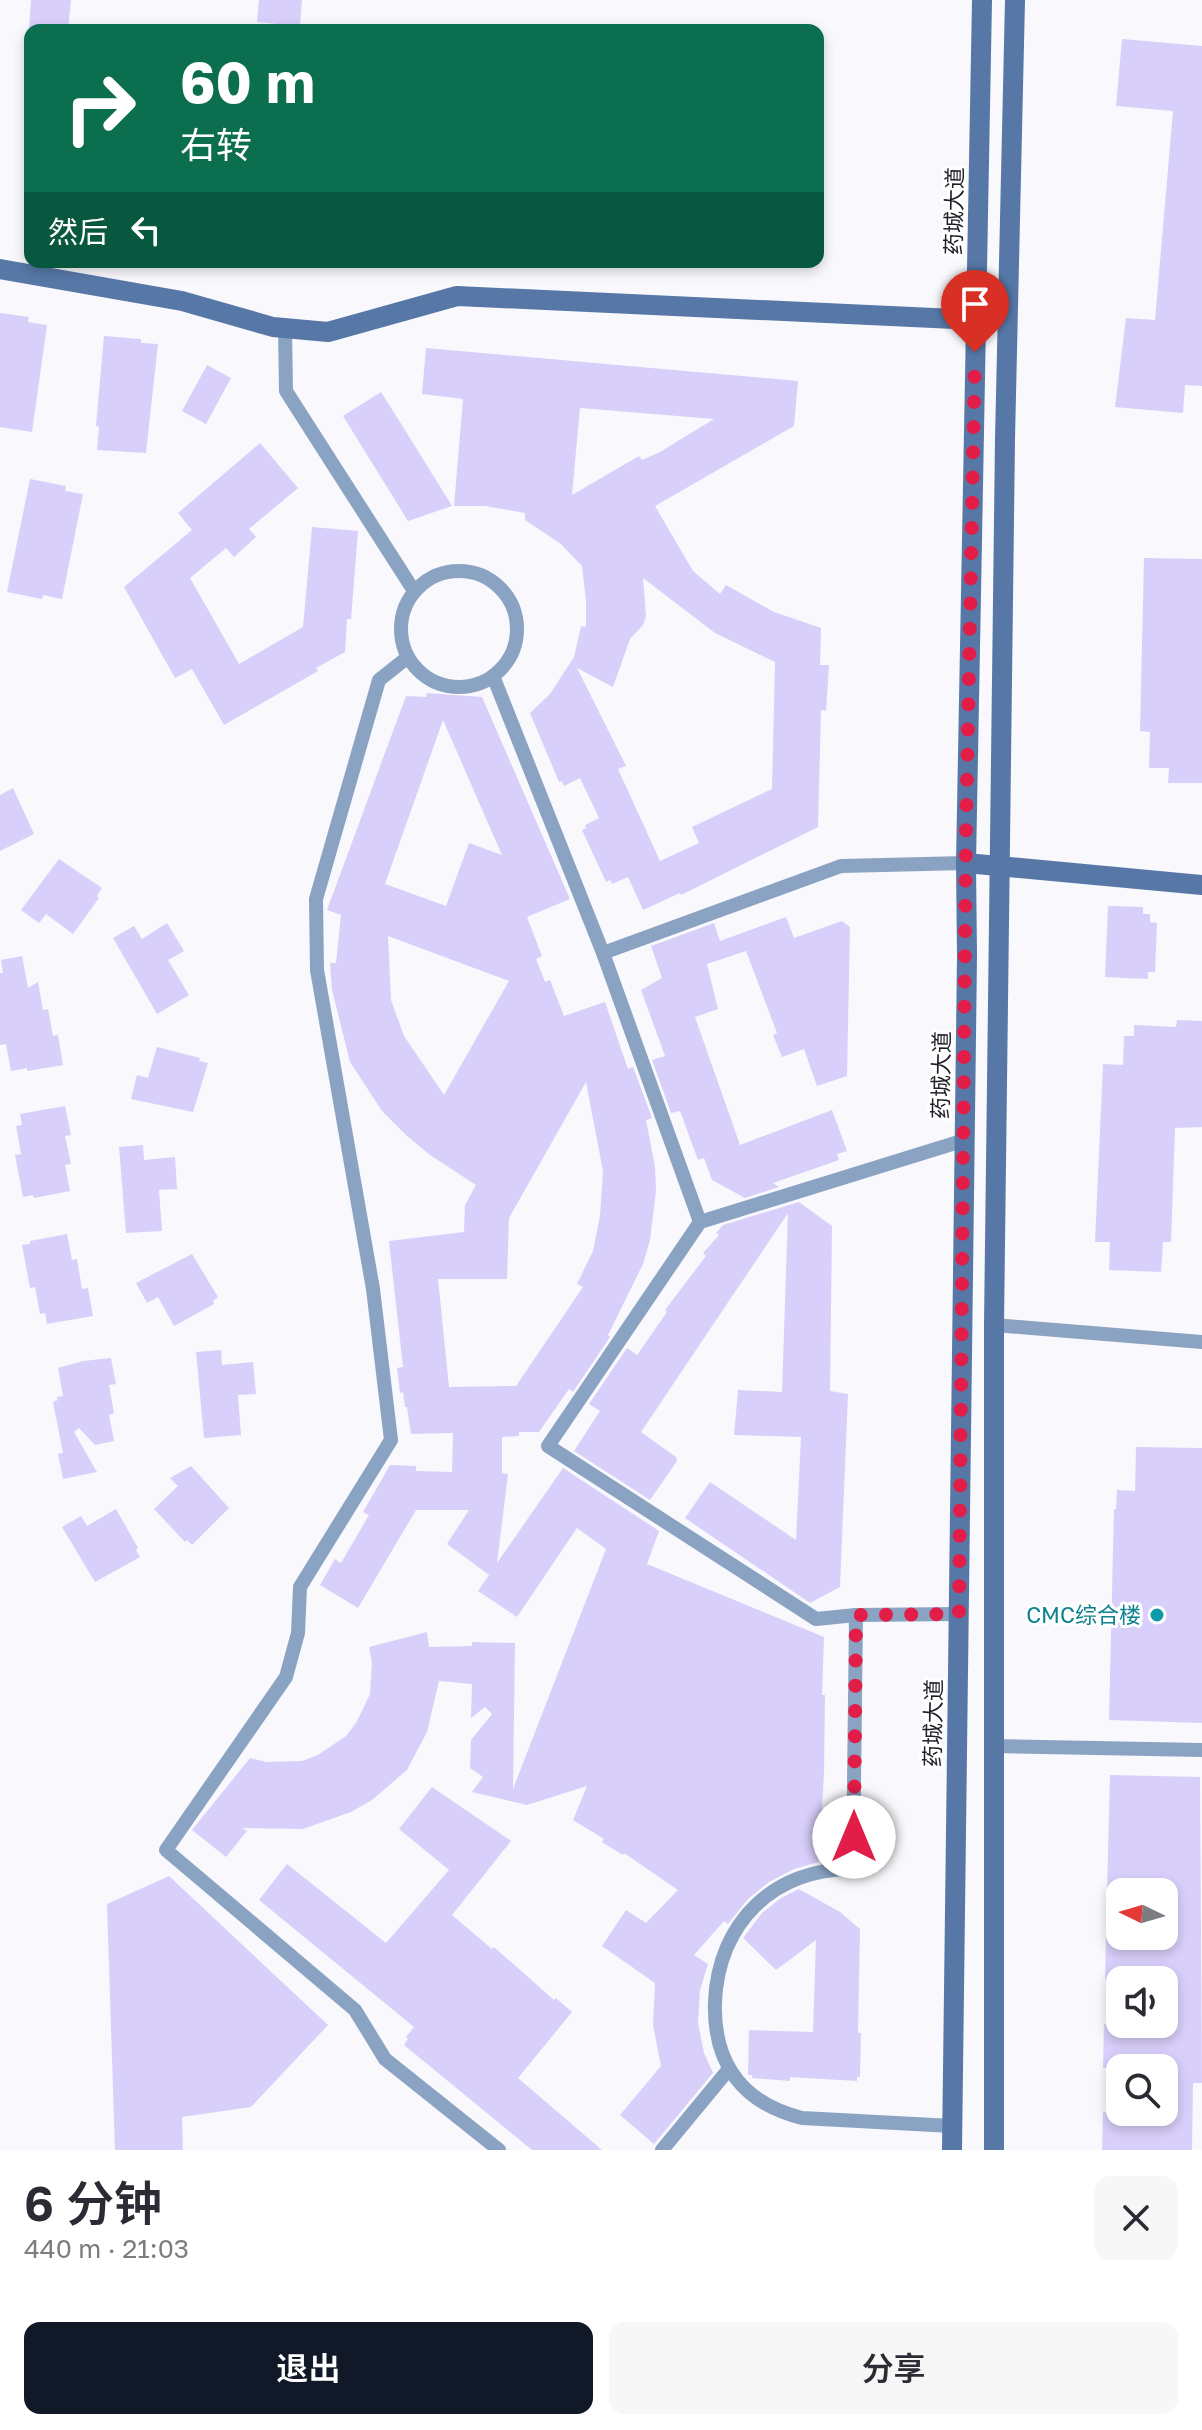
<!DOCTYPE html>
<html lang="zh">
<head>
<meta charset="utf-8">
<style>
	body { margin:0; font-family:"Golos Text","Noto Sans SC",sans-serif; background:#f7f7f7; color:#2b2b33; height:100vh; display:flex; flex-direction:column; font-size:30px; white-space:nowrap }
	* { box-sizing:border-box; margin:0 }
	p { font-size:26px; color:#7c7c81 }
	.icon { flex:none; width:44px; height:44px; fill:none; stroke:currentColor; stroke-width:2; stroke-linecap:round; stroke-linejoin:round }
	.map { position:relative; height:2150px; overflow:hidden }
	.drawer { display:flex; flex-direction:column; background:#fff; flex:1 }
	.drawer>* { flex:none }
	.hud { position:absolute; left:24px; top:24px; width:800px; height:244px; border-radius:16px; box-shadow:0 4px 12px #0003; background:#0b6e4f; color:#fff; overflow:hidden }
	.needle { width:52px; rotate:275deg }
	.fabs { position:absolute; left:1106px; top:1878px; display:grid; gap:16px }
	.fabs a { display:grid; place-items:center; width:72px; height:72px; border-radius:16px; background:#fff; box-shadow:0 4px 12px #0003; font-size:40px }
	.pin { position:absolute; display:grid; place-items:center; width:68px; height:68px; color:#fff; margin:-82px -34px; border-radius:50% 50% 50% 0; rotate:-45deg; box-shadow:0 0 8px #0007 }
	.pin .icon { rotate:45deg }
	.me { position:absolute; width:88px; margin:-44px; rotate:0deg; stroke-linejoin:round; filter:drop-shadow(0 0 6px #0008) }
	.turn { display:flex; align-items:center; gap:28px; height:168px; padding:0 24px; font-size:36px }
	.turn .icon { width:104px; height:104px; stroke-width:2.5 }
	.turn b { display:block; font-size:56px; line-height:68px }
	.then { display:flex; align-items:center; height:76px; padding:0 24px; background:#0003; gap:16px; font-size:30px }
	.round { display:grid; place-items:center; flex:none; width:84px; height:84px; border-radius:16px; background:#f7f7f7 }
	.head { display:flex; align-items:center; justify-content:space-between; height:136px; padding:0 24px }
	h1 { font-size:48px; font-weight:600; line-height:60px }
	.action { display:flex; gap:16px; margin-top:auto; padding:16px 24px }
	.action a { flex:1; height:92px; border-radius:16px; background:#111827; color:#fff; font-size:32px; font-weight:600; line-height:92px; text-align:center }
	.action a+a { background:#f7f7f7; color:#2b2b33 }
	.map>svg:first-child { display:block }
	.building { fill:#d9cffb; fill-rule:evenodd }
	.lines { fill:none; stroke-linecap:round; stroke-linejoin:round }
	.lane { stroke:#8ba3c3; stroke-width:14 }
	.secondary { stroke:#5778a7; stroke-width:20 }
	.route { stroke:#e11d48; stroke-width:14; stroke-dasharray:0 25.2 }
	.culture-dot { fill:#0f9aa8; stroke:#fff; stroke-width:3 }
	.labels { text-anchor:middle; stroke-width:6; stroke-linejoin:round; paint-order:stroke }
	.street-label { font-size:22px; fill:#1f1d25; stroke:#fff }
	.culture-label { font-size:22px; fill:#0d838f; stroke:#fff; text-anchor:end }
</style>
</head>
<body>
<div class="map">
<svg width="1202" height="2150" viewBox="0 0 1202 2150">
	<rect width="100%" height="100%" fill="#f9f8fc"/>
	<g class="building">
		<path d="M31,0H71L68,30H29Z"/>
		<path d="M259,0H302L300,26L257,22Z"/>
		<path d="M1122,39L1202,46V386L1185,385L1183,413L1115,407L1126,318L1155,320L1173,111L1116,106Z"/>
		<path d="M0,313L29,317L28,322L47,325L32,432L0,427Z"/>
		<path d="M104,336L141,339V343L158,344L146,453L97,450L99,427L96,426Z"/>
		<path d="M426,348L798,381L794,426L655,506L693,571L720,594L726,585L774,612L821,628L820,665H829L826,711L821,710L818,827L681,895L680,893L643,910L628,877L612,884L610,880L606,882L582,830L586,828L585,825L599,818L580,778L564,786L562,781L559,782L530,713L550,694L574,657L581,626L586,627V601L582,566L561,544L525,520V513L485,506H454L463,399L422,394ZM580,408L714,419L660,452L642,460L639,456L572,495ZM643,578L715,633L775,662L772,789L692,827L699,843L660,861L618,769L626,766L577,668L613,687L630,639L643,625L646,616Z"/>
		<path d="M207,365L231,378L206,424L182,411Z"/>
		<path d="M381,392L400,422L452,506L408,521L343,416Z"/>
		<path d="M260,443L298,488L249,529L256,537L234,557L226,548L190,578L239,664L303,627L312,527L358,531L351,619H347L345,652L316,668L318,671L224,725L192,669L175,678L124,587L192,530L178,513Z"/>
		<path d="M30,479L66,486L65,491L83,494L62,599L43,595L42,599L7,592Z"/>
		<path d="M1144,558L1202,559V783H1168L1169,768H1149L1150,732L1140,731Z"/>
		<path d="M427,693L482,697L570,899L527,917L542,956L536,959L545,982L550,980L564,1016L605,1002L628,1069L633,1067L652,1118L646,1120L655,1167L656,1191L650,1240L643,1264L608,1335L610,1337L573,1392L569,1389L539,1432H519V1436L502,1437V1473L508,1474L497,1563L563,1468L659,1531L647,1564L824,1637L822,1695H825L824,1772L819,1862L794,1869L769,1882L748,1899L728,1924L724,1921L694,1955L708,1964L700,1990L698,2023L704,2053L713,2073L654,2144L620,2115L661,2066L653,2025L655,1983L602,1946L626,1910L646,1923L678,1890L624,1853L623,1855L602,1842L604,1839L573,1820L587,1786L527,1805L472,1792L483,1777L470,1768L471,1740L492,1714L485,1707L471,1718L472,1684L439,1681L427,1732L407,1770L372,1800L351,1812L303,1829L242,1828L247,1831L226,1857L192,1830L250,1758L267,1762L302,1761L318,1755L346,1736L356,1723L370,1694L372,1663L369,1647L427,1632L429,1647L472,1646V1642L515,1643L513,1789L606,1549L577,1528L517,1617L478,1591L489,1575L447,1544L469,1510H416L358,1608L320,1585L335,1559L341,1563L369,1515L363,1512L390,1465L416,1466V1471L452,1472L453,1433L411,1434L407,1407H405L403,1392L400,1393L397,1368L403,1367L389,1241L464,1232L465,1205L476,1185L430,1155L407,1136L382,1111L350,1062L332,990L330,963H336L341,915L327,910L406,696L426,697ZM443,720L502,855L469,843L446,906L385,884ZM388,936L509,981L444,1095L404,1036L391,1000ZM586,1082L603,1171L600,1216L593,1251L577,1284L583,1287L516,1386L449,1387L438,1279H507L509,1218Z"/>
		<path d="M13,788L34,834L0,851V795Z"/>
		<path d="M59,859L102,888L97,896L99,898L73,934L46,914L39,923L21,910Z"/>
		<path d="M1108,906L1143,907V914H1150V922L1157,923L1155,972H1148V979L1105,977Z"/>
		<path d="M786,917L794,938L842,921L850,927L847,1076L817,1086L804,1049L782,1057L773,1035L777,1033L746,951L707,964L718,1009L695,1017L740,1145L832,1110L847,1151L837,1154L839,1160L773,1183L779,1187L745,1198L712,1180L704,1158L698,1160L680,1111L671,1113L652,1060L665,1056L641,990L662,978L651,946L714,923L720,941Z"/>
		<path d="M167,923L184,951L168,960L189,995L157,1014L113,938L134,926L142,939Z"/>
		<path d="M22,956L28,988L38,982L43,1010L48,1009L53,1036L58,1035L63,1065L27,1071V1068L11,1071L6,1044L0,1045V973H3L1,960Z"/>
		<path d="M1177,1020L1202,1021V1127L1175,1128L1171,1242H1163L1161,1272L1109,1270L1110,1242H1095L1103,1064L1123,1065L1124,1036H1134V1025L1176,1027Z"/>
		<path d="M157,1047L200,1058L199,1061L208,1063L193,1112L131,1099L137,1075L148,1078Z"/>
		<path d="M65,1106L71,1135L65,1136L71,1164L65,1165L70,1191L34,1198L33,1195L23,1197L15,1155L21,1154L16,1126L22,1125L20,1114Z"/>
		<path d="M143,1145L144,1160L175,1157L177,1189L159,1190L162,1231L126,1233L119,1147Z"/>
		<path d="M799,1202L832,1226L830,1391L848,1394L840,1587L810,1603L685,1518L710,1482L796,1540L801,1437L734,1435L738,1390L782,1392L788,1213L641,1432L676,1457L677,1461L650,1500L574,1451L600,1411L589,1404L627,1348L637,1355L667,1312L665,1310L706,1256L703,1253L719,1235L716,1233L723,1225Z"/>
		<path d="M67,1234L72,1260L77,1259L82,1289L88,1288L93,1316L47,1324L45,1313L40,1314L35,1287L30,1288L22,1245L30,1244V1241Z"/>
		<path d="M192,1254L218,1297L213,1301L214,1304L174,1326L158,1297L147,1303L136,1283Z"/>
		<path d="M221,1350L222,1365L253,1362L256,1394L238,1395L241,1435L204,1438L196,1352Z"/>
		<path d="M111,1358L116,1384L109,1385L114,1413L109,1415L114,1441L95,1445L79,1428L74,1432L97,1472L63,1479L58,1454L63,1453L53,1402L57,1400L58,1403L57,1397L63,1396L58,1368L83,1361Z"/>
		<path d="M1136,1447L1202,1448V1723L1109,1720L1114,1509H1116L1117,1490L1135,1491Z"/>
		<path d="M191,1466L229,1508L192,1545L187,1540L185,1542L154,1509L178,1486L170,1478Z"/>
		<path d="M116,1509L138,1548L136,1550L140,1557L95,1582L62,1527L81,1516L87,1526Z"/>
		<path d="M1110,1775L1200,1777L1202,2083H1193L1192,2150H1102L1103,2112H1164V2068H1103L1104,2024H1164V1980H1105L1106,1936H1164V1892H1107Z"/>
		<path d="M432,1787L511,1841L452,1915L492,1949L494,1947L554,2000L556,1998L572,2012L518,2078L602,2150H532L404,2045L408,2039L406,2037L414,2027L259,1900L287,1864L386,1943L449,1870L399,1829Z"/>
		<path d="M169,1876L328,2025L251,2107L182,2117L183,2150H115L107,1904Z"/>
		<path d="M799,1889L840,1912L860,1929L858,2033H861L860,2077H857V2081L790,2077V2081L752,2078V2075H748L749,2030L813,2032L816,1940L776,1970L743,1938L762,1913L781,1898Z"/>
	</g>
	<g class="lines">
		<g class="lane">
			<path d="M285,328L286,391L414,591"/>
			<circle cx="459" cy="629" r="58"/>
			<path d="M408,657L379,680L316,899L317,970L373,1289L391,1440L300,1587L298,1633L286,1677L166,1850L355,2010L385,2059L499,2150"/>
			<path d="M493,676L603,953L700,1222"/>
			<path d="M603,953L841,866L966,863"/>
			<path d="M994,1325L1202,1342"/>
			<path d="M856,1615L816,1619L548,1446L700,1222L965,1140"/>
			<path d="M994,1746L1202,1750"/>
			<path d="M952,2126L802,2118C742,2103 713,2063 715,2002C718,1923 774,1868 853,1869L856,1615L959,1614"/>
			<path d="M662,2150L729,2069"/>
		</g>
		<g class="secondary">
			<path d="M0,269L182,301L273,327L328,332L457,296L976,320"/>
			<path d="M966,863L1202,885"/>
			<path d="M952,2150L967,956L966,863L982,0"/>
			<path d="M994,2150V1325L1005,439L1015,0"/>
		</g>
	</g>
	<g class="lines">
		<path class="route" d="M854,1837L856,1615L959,1614L966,831L975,352"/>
	</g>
	<circle class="culture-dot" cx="1157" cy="1615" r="8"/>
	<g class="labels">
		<g class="street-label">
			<text transform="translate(954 211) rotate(-89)" y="8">药城大道</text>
			<text transform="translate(941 1075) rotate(-89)" y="8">药城大道</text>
			<text transform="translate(933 1723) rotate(-89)" y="8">药城大道</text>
		</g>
		<g class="culture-label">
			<text x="1141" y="1623">CMC综合楼</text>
		</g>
	</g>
</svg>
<div class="fabs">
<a><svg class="needle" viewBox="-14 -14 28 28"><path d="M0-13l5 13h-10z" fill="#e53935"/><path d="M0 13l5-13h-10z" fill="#7c7c81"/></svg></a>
<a><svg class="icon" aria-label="sound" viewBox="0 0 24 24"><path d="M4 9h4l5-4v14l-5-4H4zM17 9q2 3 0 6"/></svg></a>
<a><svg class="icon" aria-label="search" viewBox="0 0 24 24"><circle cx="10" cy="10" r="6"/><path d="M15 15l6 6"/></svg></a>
</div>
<div class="pin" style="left:975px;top:352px;background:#d93025"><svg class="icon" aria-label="arrive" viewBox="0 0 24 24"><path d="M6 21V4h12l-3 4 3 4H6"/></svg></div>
<svg class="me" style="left:854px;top:1837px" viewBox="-20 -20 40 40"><circle r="19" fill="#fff"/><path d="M0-13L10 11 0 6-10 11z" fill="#e11d48"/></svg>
<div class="hud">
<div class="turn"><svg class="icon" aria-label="right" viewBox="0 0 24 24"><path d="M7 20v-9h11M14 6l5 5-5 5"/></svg><div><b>60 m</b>右转</div></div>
<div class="then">然后<svg class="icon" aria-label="left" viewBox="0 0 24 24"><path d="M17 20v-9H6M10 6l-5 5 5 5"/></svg></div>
</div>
</div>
<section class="drawer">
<div class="head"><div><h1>6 分钟</h1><p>440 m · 21:03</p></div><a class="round"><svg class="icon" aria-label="close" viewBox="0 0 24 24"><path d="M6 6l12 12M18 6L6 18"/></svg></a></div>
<div class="action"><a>退出</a><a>分享</a></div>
</section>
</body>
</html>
